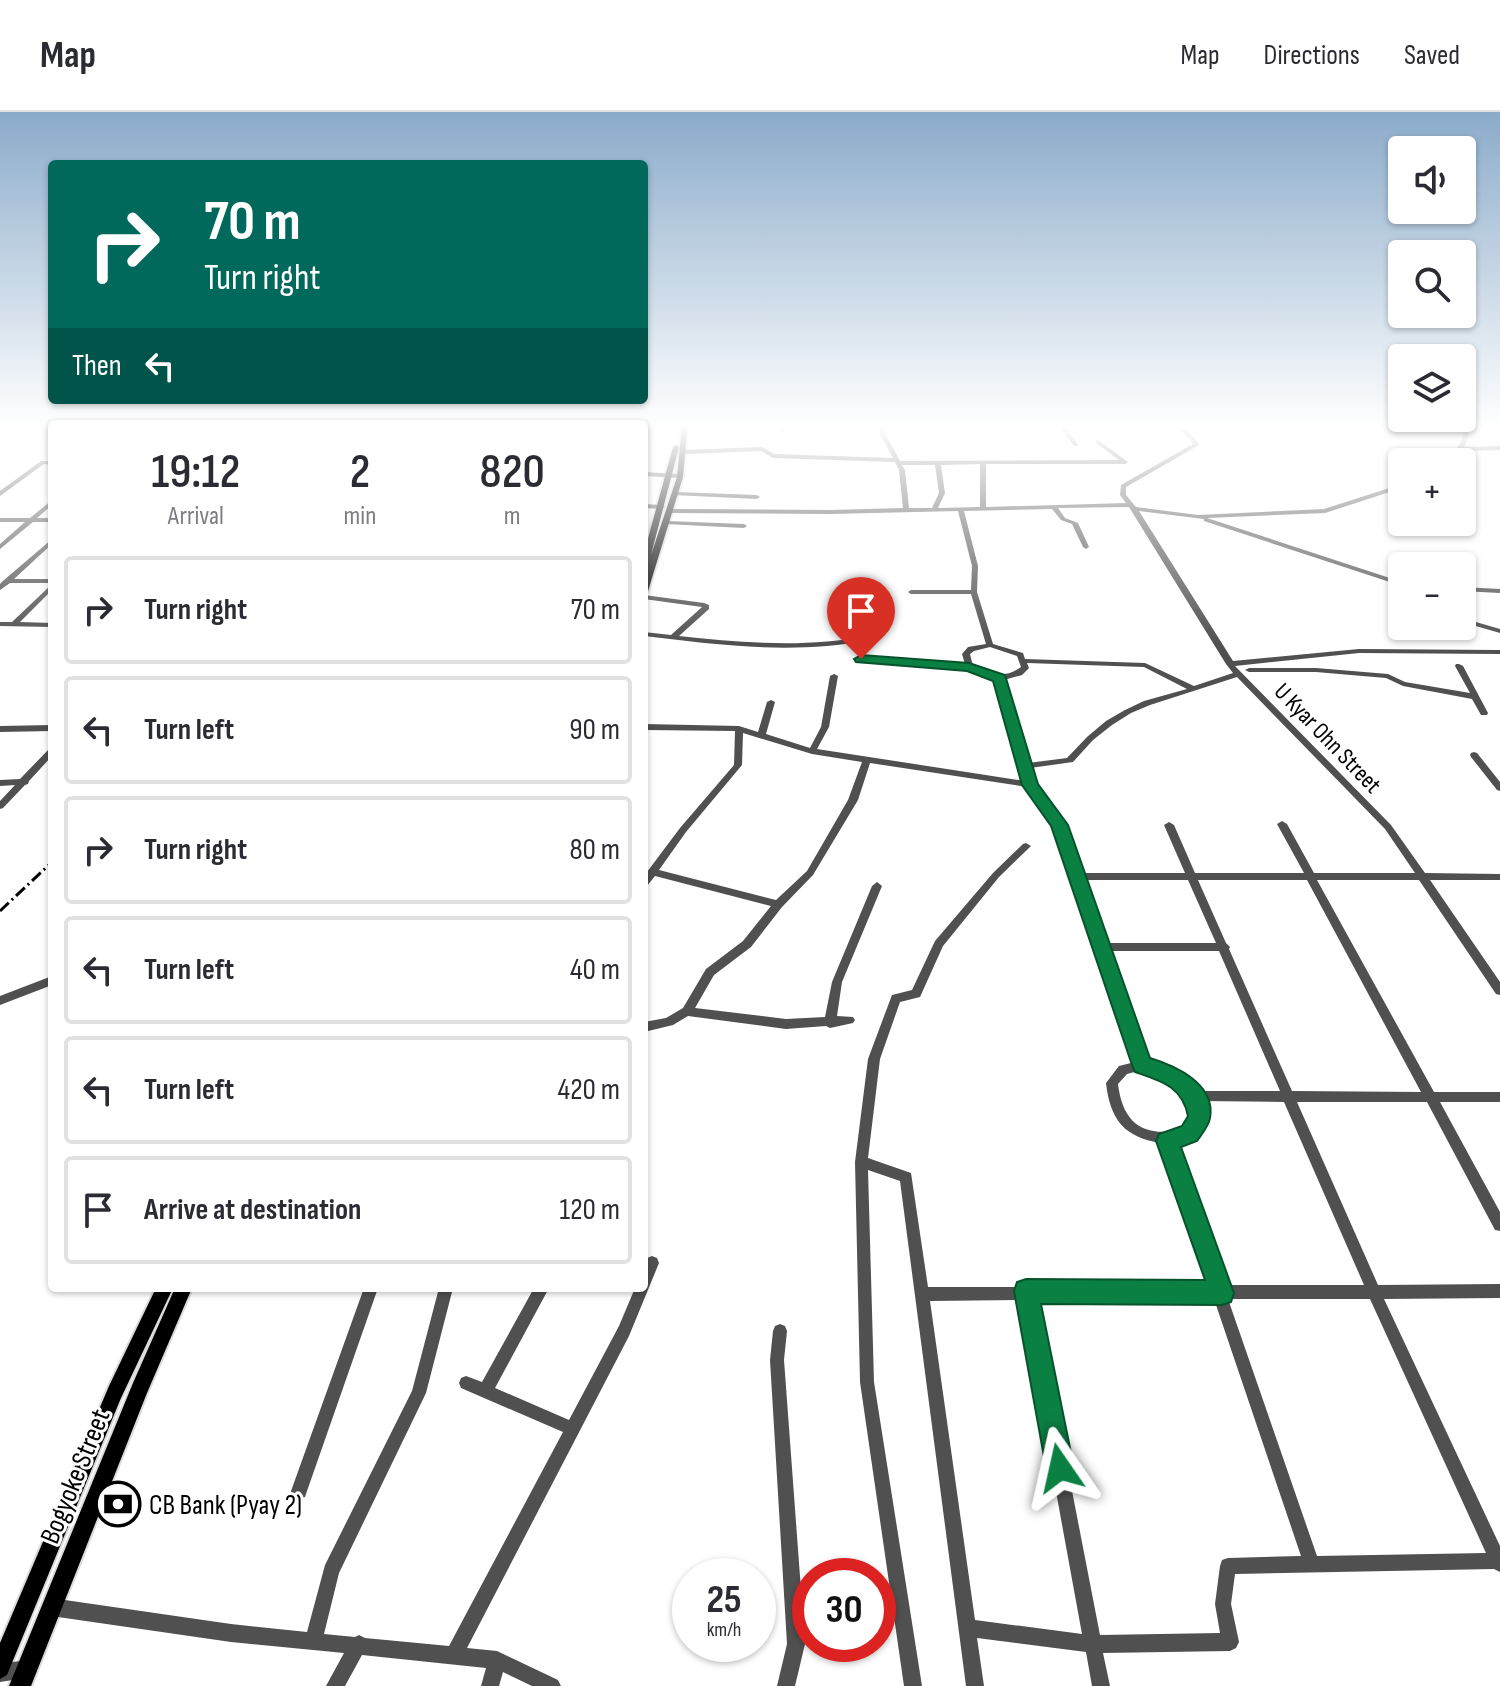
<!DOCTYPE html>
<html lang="en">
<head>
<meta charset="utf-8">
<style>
	body { margin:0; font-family:"Sofia Sans Condensed",sans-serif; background:#f2f2f3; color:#2b2b33; height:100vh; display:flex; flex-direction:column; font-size:30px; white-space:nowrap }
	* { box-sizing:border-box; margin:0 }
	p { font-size:26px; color:#7c7c81 }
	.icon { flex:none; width:44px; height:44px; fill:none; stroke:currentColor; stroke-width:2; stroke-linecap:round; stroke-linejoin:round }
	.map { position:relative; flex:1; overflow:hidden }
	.side { position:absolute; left:48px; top:308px; width:600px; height:872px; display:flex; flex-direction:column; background:#fff; border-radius:8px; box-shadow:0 2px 6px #0004 }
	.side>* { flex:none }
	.hud { position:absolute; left:48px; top:48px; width:600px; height:244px; border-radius:8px; box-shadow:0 2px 6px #0004; background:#00695c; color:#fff; overflow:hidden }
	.fabs { position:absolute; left:1388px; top:24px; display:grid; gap:16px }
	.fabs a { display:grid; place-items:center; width:88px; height:88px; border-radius:8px; background:#fff; box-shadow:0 2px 6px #0004; font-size:40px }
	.speed { position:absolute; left:672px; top:1446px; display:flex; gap:16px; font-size:40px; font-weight:700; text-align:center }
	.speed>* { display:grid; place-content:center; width:104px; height:104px; border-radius:50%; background:#fff; box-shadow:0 2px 6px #0004; line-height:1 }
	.speed small { font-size:20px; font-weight:400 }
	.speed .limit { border:12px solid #d22; background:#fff; color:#111 }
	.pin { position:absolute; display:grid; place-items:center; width:68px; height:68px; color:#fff; margin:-82px -34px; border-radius:50% 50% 50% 0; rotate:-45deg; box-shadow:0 0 8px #0007 }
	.pin .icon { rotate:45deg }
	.me { position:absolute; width:88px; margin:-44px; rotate:349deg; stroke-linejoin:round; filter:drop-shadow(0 0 6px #0008) }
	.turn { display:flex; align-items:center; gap:28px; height:168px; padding:0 24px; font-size:36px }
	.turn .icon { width:104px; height:104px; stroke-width:2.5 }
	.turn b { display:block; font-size:56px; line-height:68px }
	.then { display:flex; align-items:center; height:76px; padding:0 24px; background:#0003; gap:16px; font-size:30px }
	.eta { display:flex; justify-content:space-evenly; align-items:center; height:136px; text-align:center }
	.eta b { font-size:48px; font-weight:600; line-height:56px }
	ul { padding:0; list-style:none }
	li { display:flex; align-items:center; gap:24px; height:108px; margin:0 16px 12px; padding:0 8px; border:4px solid #e1e1e2; border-radius:8px }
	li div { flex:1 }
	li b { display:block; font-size:30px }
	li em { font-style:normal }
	header { display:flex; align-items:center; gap:48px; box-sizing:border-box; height:112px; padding:0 40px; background:#fff; border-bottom:2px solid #e1e1e2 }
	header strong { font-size:38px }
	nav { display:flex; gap:44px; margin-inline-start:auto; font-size:28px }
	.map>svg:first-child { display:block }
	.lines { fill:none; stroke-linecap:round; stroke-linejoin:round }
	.major-casing { stroke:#dbdbdb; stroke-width:4 }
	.minor { fill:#505050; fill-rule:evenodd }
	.major { fill:#000; fill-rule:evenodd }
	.rail { stroke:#000; stroke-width:3; stroke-dasharray:12 4 2 4; stroke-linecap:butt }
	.route { fill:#0b8043; stroke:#07532c; stroke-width:2 }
	.labels { text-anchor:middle; stroke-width:6; stroke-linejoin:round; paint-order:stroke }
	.street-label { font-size:24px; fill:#000; stroke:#fff }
	.near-street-label { font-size:28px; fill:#000; stroke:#fff }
	.near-poi-label { font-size:28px; fill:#000; stroke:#fff; text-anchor:start }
</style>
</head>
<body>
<header>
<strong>Map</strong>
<nav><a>Map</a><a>Directions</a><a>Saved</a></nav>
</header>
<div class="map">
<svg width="1500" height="1574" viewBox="0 0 1500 1574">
	<rect width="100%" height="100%" fill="#fff"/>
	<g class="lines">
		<g class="major-casing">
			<g id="major">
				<path d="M682,312H688L683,365L648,479L644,482V466L647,458H644V441L673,335L676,333L679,335L651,443L677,365Z"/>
				<path d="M156,1176H173L121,1286L7,1563L0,1567V1531L109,1274Z"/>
				<path d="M175,1176H192L147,1281L31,1574H9L133,1271Z"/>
			</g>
		</g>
		<g class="minor">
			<path d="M779,312H785L784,320L779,319Z"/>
			<path d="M880,312H885V321L900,349L1119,348L1096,331L1095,330L1098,328L1128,350L1125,352H986V395L1126,391L1120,383L1121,373L1193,332L1190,327L1172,312C1183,312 1194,324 1199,333L1126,375V383L1136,395L1198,403L1324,397L1402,372V376L1325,401L1207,406L1402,470V474L1204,409V407L1139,399L1233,549L1359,537L1500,538V542L1359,541L1235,554L1391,713L1425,761L1500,762V768H1430L1500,870V883L1496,882L1419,768H1317L1434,980H1500V990H1440L1500,1100V1119L1495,1118L1427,990H1297L1378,1173L1500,1172V1186L1384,1187L1500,1434V1460L1494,1457L1235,1462L1231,1492L1239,1530L1236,1536L1230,1539L1103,1541L1110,1574H1092L1086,1540L977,1526L984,1574H966L900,1069L868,1058L874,1270L922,1574H904L860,1270L855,1050L868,947L892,883L912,878L935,829L993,761L1023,732L1026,731L1031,734L999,765L943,834L920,885L900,890L880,947L868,1046L911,1061L928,1175H1021L1026,1172L1031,1174H1210L1162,1031C1124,1026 1110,1007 1106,971L1119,954L1135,950L1055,714L1027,675L870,651L858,688L813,763L782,795L751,835L714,863L695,896L786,907L825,905L832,870L872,774L877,770L882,774L842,870L837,904L853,905L855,908L853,911L830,916L826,914L786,917L688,904L673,913L644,920V910L666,906L683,896L706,857L743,829L771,794L655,764L647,774L644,775V764L680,716L734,653L735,619L644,618V612L739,614L758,620L767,590L771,588L775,590L766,622L810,636L821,615L830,564L834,562L838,564L829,615L817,637L1025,669L997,568L980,564L967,557L861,549L857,547L861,545L965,552L962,542L968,535L986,532L971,482H911L908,480L911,478H971L972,454L958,399L830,402L671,401L668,399L671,397L830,398L903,396L899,358L895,350L773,346L761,339L683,342L680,340L683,338L762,335L774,342L893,346L879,321ZM980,352V395L938,396L945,381L941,353ZM902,353H935L939,381L932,396H909L905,358ZM1129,395L1226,552L1233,561L1194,574L1145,551L1025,547L1023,541L993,532L977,480L978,454L964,399L1052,397L1061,408L1072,412L1083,435L1086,437L1089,435L1078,411L1065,406L1058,396ZM990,535L1017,544L1021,555C1005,567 989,563 973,554L970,542L974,539ZM1027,551L1144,555L1187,577L1144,589L1125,598L1106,609L1087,625L1067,646L1028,651L1004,568L1022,563L1029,556ZM1237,565L1385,717L1415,761H1314L1287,712L1282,709L1277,712L1304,761H1195L1174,713L1169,710L1164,713L1185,761H1080L1064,713L1034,673L1030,656L1073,650L1093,628L1112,613L1131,601L1150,593ZM743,621L812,642L862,650L848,688L807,759L776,788L659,758L686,720L742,653ZM1083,768H1188L1216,831H1105ZM1198,768H1307L1421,980L1292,979L1229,837L1230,835L1226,831ZM1108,839H1219L1280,979H1195C1183,962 1166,955 1147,949ZM1142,958C1169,967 1185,976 1193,1004L1185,1017C1146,1026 1123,1014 1118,972L1127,962ZM1200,989L1284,990L1364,1173H1223L1174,1031L1193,1026L1205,1005ZM1214,1187L1301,1444L1228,1446L1222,1448L1220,1454L1215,1492L1220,1521L1100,1523L1035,1188ZM1228,1187H1370L1486,1441L1317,1444ZM1021,1188L1082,1522L975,1508L930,1189Z"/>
			<path d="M1057,312H1062L1078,332V334H1074Z"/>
			<path d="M1463,312H1467C1469,321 1469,327 1464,335L1500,334V338L1461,339L1445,350H1438C1455,338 1465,335 1463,312Z"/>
			<path d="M41,349H52V353L44,352L0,384V379Z"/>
			<path d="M644,360L680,362L683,364L680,366L644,364Z"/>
			<path d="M675,380L757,383L760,385L757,387L673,383L672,382Z"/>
			<path d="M52,388V393L37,406H52V410H33L0,437V432L25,410H0V406H30Z"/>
			<path d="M644,392L662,393L665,395L662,397L644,396Z"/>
			<path d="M667,409L744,412L747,414L744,416L665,412L664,411Z"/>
			<path d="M52,427V432L14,467H52V471H10L0,478V472L4,468Z"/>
			<path d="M52,472V478L20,510L52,511V515L0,514V510H12Z"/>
			<path d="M1462,475L1500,477V481L1462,479Z"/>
			<path d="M644,483L704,491L709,493V497L679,524C743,531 805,536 869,524L873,526L869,528C793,543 720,533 644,524V520L671,523L702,495L644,487Z"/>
			<path d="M1462,506L1500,517V521L1462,510Z"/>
			<path d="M1456,552H1459L1463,554L1488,601L1487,603H1481L1472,587L1403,574L1386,566L1316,560H1249L1245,558L1249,556H1316L1388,562L1405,570L1470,581L1455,554Z"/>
			<path d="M52,613V619L0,620V614Z"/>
			<path d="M52,636V644L29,669L28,672L25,673L3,696L0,697V689L15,673L0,674V668L20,667L49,637Z"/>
			<path d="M1474,640L1477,641L1500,670V679L1497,678L1471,645L1470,643L1471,641Z"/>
			<path d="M52,864V873L0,893V884Z"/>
			<path d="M652,1144L657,1146L659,1151L629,1224L467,1536L497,1539L558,1568L561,1574H532L503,1560L499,1574H481L486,1556L362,1543L345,1574H326L344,1541L231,1530L51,1504L45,1501L42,1495L45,1489L51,1486L231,1512L307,1520L325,1453L412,1279L439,1176H453L426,1281L339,1461L324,1522L355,1525L359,1523L365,1526L449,1534L563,1320L461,1276L459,1271L461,1266L466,1264L482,1270L534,1176H549L495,1276L569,1308L619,1214L635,1176H644V1154L647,1146Z"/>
			<path d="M364,1176H378L307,1379L305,1385L299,1387L293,1385L291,1379Z"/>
			<path d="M780,1212L785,1214L787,1219L784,1248L805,1532L795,1574H777L787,1532L770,1248L773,1219L775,1214Z"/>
			<path d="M26,1548L32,1551L35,1557L32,1563L26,1566L0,1570V1552Z"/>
		</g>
		<use href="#major" class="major"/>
		<path class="rail" d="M0,799L52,750"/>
	</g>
	<linearGradient id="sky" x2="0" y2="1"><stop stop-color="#8aabca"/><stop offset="0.59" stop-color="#fff"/><stop offset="1" stop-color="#fff" stop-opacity="0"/></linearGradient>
	<rect width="1500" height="532" fill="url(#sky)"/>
	<path class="route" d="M861,543L969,551L1005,563L1038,672L1068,713L1150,946C1176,954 1216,972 1210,1006C1209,1014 1201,1023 1197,1029L1181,1035L1234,1181L1231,1190L1222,1193L1041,1192L1074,1356L1070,1366L1060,1370L1050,1366L1046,1356L1014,1179L1017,1170L1026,1167L1205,1168L1156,1029L1159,1022L1182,1014L1188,1004C1182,974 1161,969 1135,960L1132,953L1051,714L1022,673L993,569L967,559L856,550L854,547Z"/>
	<defs>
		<g id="bank-ring" transform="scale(2.3)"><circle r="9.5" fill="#fff" stroke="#000" stroke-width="1.5"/><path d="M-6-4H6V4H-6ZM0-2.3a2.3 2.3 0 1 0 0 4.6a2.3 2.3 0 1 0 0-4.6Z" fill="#000"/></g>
	</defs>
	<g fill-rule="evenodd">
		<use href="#bank-ring" x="118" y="1392"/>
	</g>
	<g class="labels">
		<g class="street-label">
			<text transform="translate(1328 626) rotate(46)" y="8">U Kyar Ohn Street</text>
		</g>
		<g class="near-street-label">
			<text transform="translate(74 1364) rotate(-68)" y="10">Bogyoke Street</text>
		</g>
		<g class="near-poi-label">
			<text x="149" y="1402">CB Bank (Pyay 2)</text>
		</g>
	</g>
</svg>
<div class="fabs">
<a><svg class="icon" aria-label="sound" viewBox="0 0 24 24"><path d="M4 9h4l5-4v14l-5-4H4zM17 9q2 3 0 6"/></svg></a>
<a><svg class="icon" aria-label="search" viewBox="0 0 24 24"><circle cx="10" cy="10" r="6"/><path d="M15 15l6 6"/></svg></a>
<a><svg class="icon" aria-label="layers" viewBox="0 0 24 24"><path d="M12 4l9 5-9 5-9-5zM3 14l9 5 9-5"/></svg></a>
<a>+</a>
<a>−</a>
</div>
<div class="speed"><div>25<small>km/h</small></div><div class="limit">30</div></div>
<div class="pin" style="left:861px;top:547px;background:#d93025"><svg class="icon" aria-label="arrive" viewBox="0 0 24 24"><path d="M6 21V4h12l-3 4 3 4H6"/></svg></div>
<svg class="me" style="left:1060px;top:1356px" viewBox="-20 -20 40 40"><path d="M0-17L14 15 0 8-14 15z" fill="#0b8043" stroke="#fff" stroke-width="4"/></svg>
<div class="hud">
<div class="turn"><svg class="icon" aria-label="right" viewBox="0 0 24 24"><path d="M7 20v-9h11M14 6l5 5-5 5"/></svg><div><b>70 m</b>Turn right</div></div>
<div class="then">Then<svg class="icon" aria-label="left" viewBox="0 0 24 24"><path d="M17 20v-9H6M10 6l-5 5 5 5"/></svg></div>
</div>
<section class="side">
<div class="eta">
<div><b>19:12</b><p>Arrival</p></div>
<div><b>2</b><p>min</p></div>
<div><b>820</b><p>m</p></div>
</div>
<ul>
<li><svg class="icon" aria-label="right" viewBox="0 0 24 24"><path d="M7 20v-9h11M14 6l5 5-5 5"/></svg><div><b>Turn right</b></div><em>70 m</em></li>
<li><svg class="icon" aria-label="left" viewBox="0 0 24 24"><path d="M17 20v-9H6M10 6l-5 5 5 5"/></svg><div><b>Turn left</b></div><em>90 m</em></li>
<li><svg class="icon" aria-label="right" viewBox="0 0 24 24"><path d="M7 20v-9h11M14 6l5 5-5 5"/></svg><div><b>Turn right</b></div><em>80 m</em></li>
<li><svg class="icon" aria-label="left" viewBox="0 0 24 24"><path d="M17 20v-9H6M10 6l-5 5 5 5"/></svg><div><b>Turn left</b></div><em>40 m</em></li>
<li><svg class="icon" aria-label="left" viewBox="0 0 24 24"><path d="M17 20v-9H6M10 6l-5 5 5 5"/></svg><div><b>Turn left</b></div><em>420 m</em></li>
<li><svg class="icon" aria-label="arrive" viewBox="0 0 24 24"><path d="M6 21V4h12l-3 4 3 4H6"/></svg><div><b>Arrive at destination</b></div><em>120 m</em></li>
</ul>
</section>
</div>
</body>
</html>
